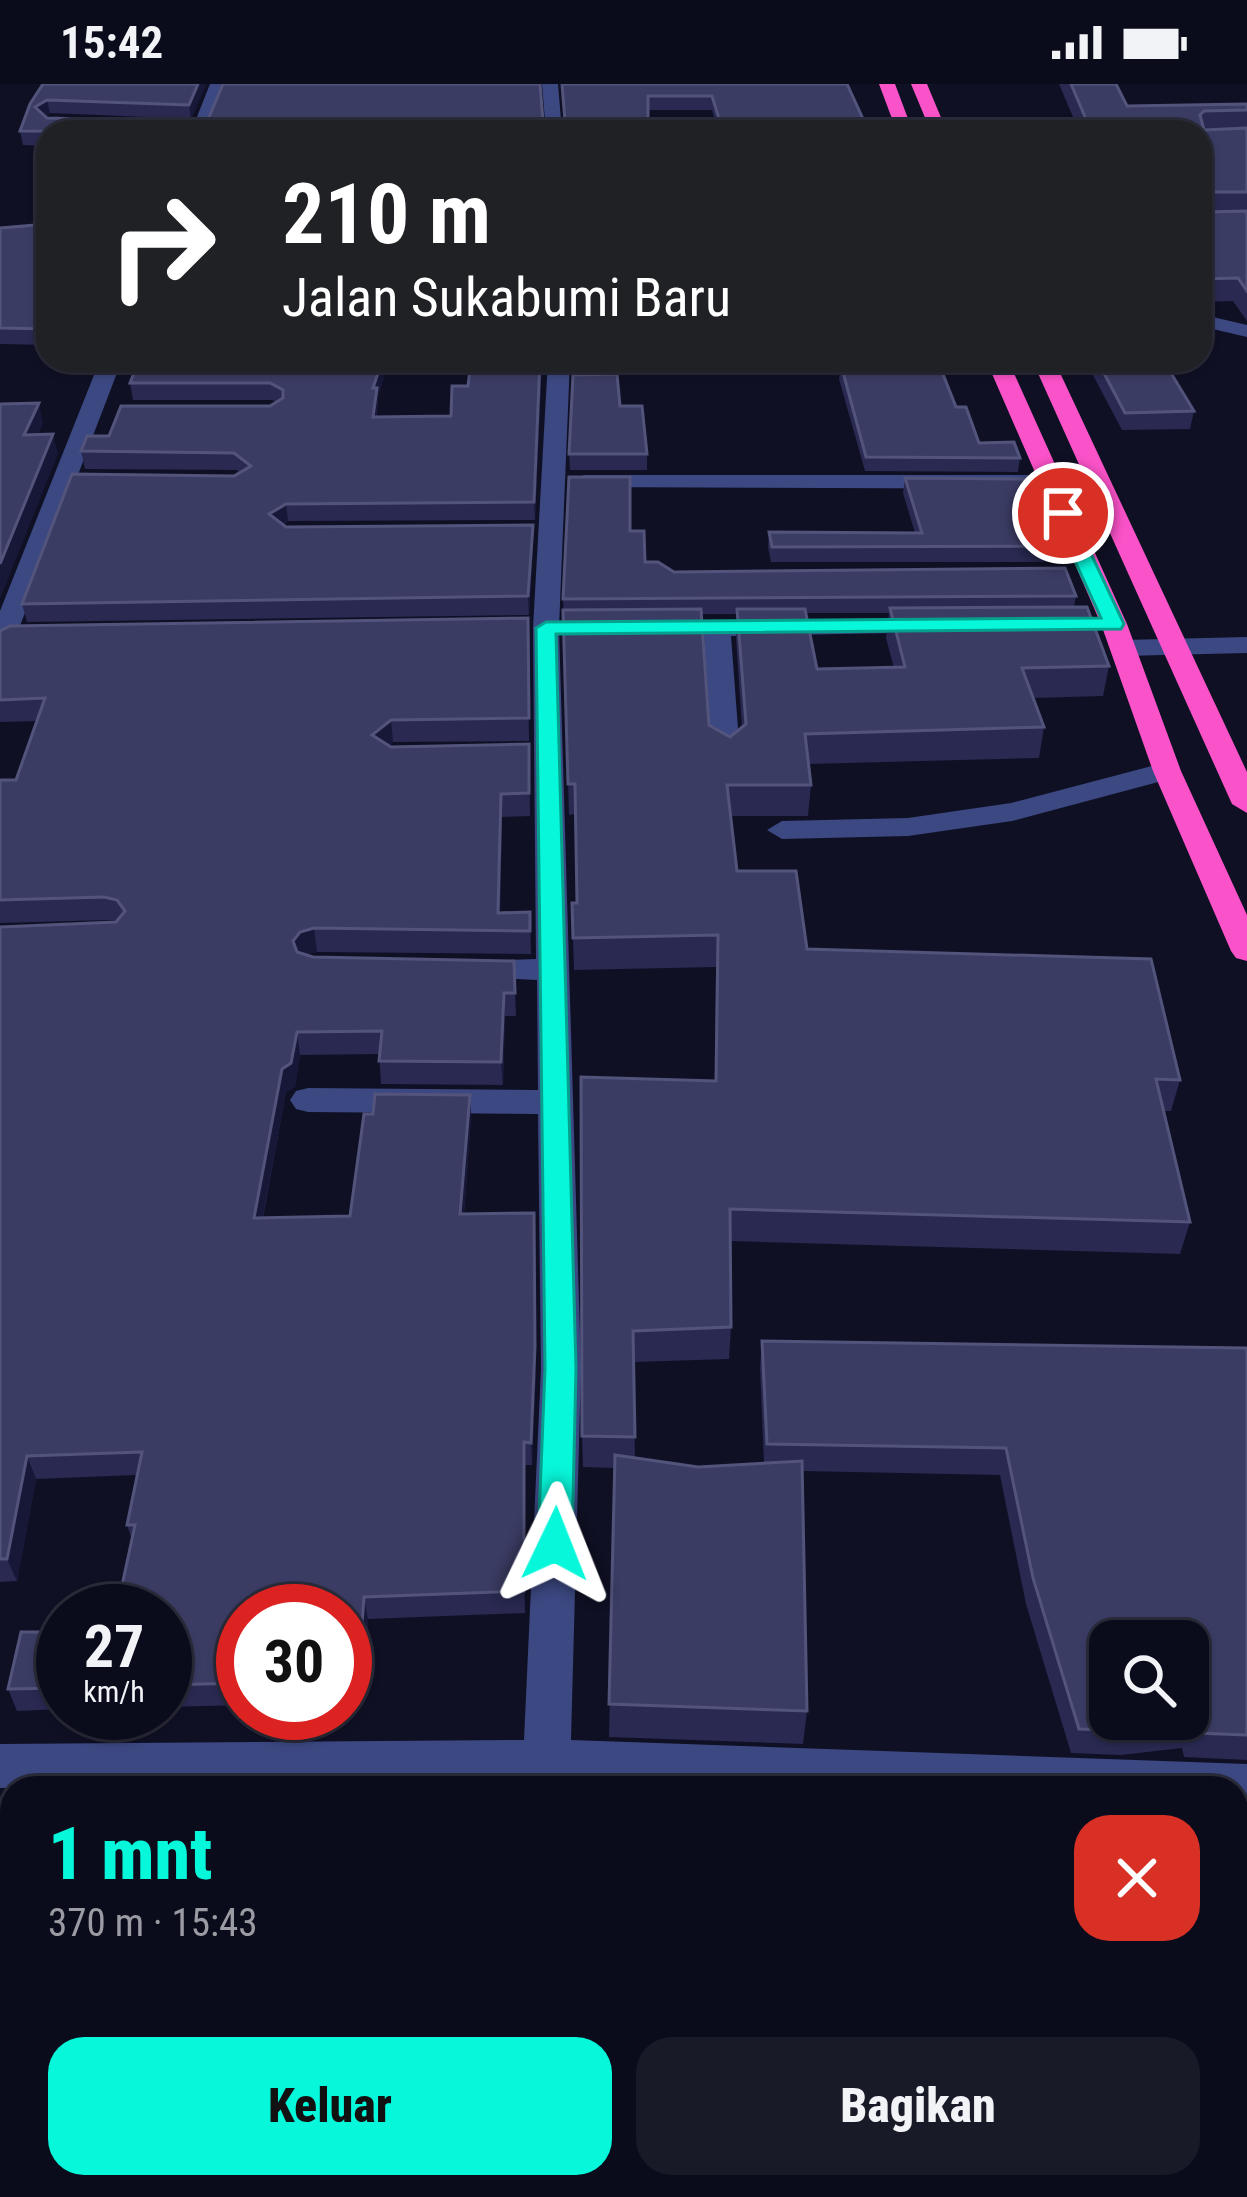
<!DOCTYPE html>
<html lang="id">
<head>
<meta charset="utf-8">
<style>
	body { margin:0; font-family:"Roboto Condensed",sans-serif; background:#191a28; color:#f1f3f6; height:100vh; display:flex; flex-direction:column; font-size:45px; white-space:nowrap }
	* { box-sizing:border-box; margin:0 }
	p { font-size:39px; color:#9a9ba3 }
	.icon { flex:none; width:66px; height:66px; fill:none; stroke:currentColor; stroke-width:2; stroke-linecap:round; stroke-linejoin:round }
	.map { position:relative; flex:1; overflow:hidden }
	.drawer { position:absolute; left:0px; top:1692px; width:1248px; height:423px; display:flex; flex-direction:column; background:#0b0c1b; border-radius:36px 36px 0 0; box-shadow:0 3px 9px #0004,0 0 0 3px #2b2c3a }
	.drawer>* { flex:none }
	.top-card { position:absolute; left:36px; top:36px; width:1176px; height:252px; border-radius:36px; box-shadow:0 3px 9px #0004,0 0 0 3px #2b2c3a; background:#202124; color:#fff; overflow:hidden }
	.controls { position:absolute; left:1089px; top:1536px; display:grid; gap:24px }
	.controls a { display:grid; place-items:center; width:120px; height:120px; border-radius:24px; background:#0b0c1b; box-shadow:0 3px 9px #0004,0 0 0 3px #2b2c3a; font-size:60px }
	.speed { position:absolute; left:36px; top:1500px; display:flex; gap:24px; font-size:60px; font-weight:700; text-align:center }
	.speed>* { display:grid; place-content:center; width:156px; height:156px; border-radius:50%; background:#0b0c1b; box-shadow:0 3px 9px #0004,0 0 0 3px #2b2c3a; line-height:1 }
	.speed small { font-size:30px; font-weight:400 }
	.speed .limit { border:18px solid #d22; background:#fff; color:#111 }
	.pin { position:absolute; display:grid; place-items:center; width:102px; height:102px; color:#fff; margin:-51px; border:6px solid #fff; border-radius:50%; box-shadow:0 3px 12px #0007 }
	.me { position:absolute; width:132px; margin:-66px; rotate:2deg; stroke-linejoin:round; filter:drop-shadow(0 0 9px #0008) }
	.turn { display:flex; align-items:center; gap:42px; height:252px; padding:0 48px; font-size:54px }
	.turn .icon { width:156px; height:156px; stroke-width:2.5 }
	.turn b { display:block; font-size:84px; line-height:102px }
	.round { display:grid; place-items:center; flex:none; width:126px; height:126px; border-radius:36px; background:#191a28 }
	.summary { display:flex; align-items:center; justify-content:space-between; height:204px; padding:0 48px }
	h1 { font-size:72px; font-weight:800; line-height:90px; color:#07f7da }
	.action { display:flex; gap:24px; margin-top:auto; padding:24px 48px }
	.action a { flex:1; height:138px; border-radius:36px; background:#07f7da; color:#111; font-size:48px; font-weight:800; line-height:138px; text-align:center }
	.action a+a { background:#191a28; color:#f1f3f6 }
	.status { display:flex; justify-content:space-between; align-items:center; height:84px; padding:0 60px; background:#0b0c1b; direction:ltr }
	.status svg { height:33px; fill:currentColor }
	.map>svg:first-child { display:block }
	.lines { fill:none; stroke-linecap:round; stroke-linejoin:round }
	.minor { fill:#3c4882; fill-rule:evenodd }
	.highway { fill:#fa52c8; fill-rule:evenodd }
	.wall { fill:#292952; fill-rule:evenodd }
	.shaded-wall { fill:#171738 }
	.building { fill:#3b3c64; stroke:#53547c; stroke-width:3; fill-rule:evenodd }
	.route { fill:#07f7da; stroke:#05a18e; stroke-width:3 }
</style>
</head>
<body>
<div class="status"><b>15:42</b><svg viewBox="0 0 49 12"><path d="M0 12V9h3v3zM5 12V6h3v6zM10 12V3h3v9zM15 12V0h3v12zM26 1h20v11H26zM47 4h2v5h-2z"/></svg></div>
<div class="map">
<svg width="1247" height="2113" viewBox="0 0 1247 2113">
	<rect width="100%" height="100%" fill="#0f1024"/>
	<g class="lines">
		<g class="minor">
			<path d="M210,0H226L207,48H191Z"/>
			<path d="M542,0H558L562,48H546Z"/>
			<path d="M1200,230L1247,241V253L1200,242Z"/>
			<path d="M100,276H122L13,560L0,568V527Z"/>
			<path d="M548,276H570L559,544L581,1285L571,1656L1247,1680V1726L1236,1725V1704L522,1701L0,1704V1660L524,1656L541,1285L538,1030L308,1028L296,1025L290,1016L296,1007L308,1004L538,1006L537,896L453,892L449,885L453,878L536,875L533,544Z"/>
			<path d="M584,391H1049L1061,398L1049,405L576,403L572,398Z"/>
			<path d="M936,534L945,536L949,542L945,548L731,552L740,671L726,680L712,671L704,552L655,553L642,545L655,537Z"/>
			<path d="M1247,553V569L1123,572L1110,564L1123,556Z"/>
			<path d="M1167,678L1181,687L1177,693L1012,737L908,752L782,755L767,746L782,737L908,734L1011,719Z"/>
		</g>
		<g class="highway">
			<path d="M879,0H895L913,48H897Z"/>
			<path d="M911,0H927L947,48H931Z"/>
			<path d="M986,276H1008L1127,540L1181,687L1247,831V877L1236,874L1231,867L1153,687L1101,540Z"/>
			<path d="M1032,276H1054L1247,688V729L1232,720Z"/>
		</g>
	</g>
	<g class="wall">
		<path d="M43,0H206L191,35L50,29L45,33L47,34L207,38L564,37L561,0H847L869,48H718L712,26H648V48H48V62L23,61L20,47Z"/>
		<path d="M1059,0H1116L1127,22L1247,20V237L1233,217L1200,218V48L1079,47Z"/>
		<path d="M48,140V261L0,260V144Z"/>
		<path d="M542,276L535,436L288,437L283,441L286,443L533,459L529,531L27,538L22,520L240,389L237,386L85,385L81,367L109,352L270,322L276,318L272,316H133L130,299L382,277L384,293L378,312L377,333L451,332L468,302Z"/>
		<path d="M1085,276H1163L1194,327L1190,345L1122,346Z"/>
		<path d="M841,281L956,323L979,359L1020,374L1018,388L865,387L839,295Z"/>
		<path d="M620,322L647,370V386H570L569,370Z"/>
		<path d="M905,394L1056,462L1054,478H771L768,463L769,448L915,449L903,409Z"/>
		<path d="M630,447L645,478L674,488L1076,512L1074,523L1109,582L1103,612L1033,614L1044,643L1039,674L809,680L811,701L808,732H731L737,787L807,865L1180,996L1171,1027H1164L1190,1138L1180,1170L731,1157V1243L729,1275L633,1278L635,1374L698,1383L764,1379L760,1284L762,1257L1247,1264V1676L1184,1673L1182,1664L1121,1671L1071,1669L1026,1520L1000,1391L803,1387L807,1627L803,1660L609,1653L615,1384L583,1383L582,1352L715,997L716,883L574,886L572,819H577L575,730L569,731L563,515ZM806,529H889L886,554L894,584L817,585ZM701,530H737L736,554L742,643L730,653L709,641Z"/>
		<path d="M528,534L529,657L393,658L389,662L529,660L530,732L502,733L500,829L530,828L531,870L317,868L305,870L313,873L514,877L516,932H505L503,1001L381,1000L379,970L300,971L295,1003L286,1008L263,1134L350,1132L373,1030L470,1011L471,1034L464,1130L535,1152L536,1285L532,1381H525V1529L368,1535L362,1618H345V1527H243V1621L165,1623V1527L118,1520L132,1456L127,1441L137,1391L36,1395L17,1497L0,1498V843L117,837L110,836L0,839V696H16L37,637L0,638V547Z"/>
		<path d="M63,1548V1625L17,1627L8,1605Z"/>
		<rect x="1236" y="1803" width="11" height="100"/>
		<rect x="1236" y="1967" width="11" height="127"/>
		<path d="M1133,2103H1222L1225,2113H1135Z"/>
	</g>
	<g class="shaded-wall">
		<path d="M198,0H206L191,35L189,21Z"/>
		<path d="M47,16L50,29L38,38L35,23Z"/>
		<path d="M540,276L542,278L535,436L534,418Z"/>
		<path d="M382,277L384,293L378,312L375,350L373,304Z"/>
		<path d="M39,319L43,339L29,371L24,351Z"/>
		<path d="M53,350L58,370L0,515V480Z"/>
		<path d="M286,420L288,437L272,447L269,430Z"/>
		<path d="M533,441V459L529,531L528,512Z"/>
		<path d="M391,636L393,658L375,673L372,651Z"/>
		<path d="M501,710L502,733L499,852L498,829Z"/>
		<path d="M314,844L317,868L304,871L297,880L293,857L300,848Z"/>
		<path d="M504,909L505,932L503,1001L501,978Z"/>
		<path d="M297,948L300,971L295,1003L286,1008L258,1158L254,1134L282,985Z"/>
		<path d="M470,1011L471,1034L462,1153L460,1130Z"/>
		<path d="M535,1152L536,1285L532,1381L531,1359Z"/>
		<path d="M524,1358L525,1381V1529L524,1507Z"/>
		<path d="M27,1372L36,1395L17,1497L7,1475Z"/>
		<path d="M364,1513L368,1535L362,1618L358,1596Z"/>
	</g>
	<g class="building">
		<path d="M43,0H198L189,21L47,16L35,23L47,34L207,38L223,0H540L543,37H565L562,0H847L869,48H723L712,12H648V48L20,47L30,20Z"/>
		<path d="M1071,0H1116L1127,22L1247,20V26L1204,27L1200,31L1204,46L1247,44V108H1204L1200,112V48H1041L1091,47Z"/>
		<path d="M1200,113L1205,128L1247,127V207L1238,194L1200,195Z"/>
		<path d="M48,140V245L0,244V144Z"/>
		<path d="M139,276L382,277L373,304H377L373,333L451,332L452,302H468L471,276H540L534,418L286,420L269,430L286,443L533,441L528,512L22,520L72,390L234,392L251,382L234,369L81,367L87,352H109L121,322H270L283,314V306L270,299H130Z"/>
		<path d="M1097,276H1163L1194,327L1125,329Z"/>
		<path d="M939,280L956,323H966L979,359L1014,358L1020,374L866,373L841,281Z"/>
		<path d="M617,290L620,322H642L647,370H569L573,291Z"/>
		<path d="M39,319L24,351L53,350L0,480V320Z"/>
		<path d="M569,393H630V447H644L645,478H658L674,488L1065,484L1076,512L563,515Z"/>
		<path d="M905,394L1029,395L1056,462L772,463L769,448L922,449Z"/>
		<path d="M1087,523L1109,582L1022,584L1044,643L805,650L811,701H727L737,787H796L807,865L1151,875L1180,996L1156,995L1190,1138L730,1125L731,1243L633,1247L635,1353L582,1352L581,993L716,997L718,851L573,854L572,819H577L575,700H568L563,526L701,525L709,641L730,653L746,640L737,525H805L817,585L905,583L890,524Z"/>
		<path d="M528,534L529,634L391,636L372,651L391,663L529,660V709L501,710L498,829L530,828V847L314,844L300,848L293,857L297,868L313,873L514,877L515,909H504L501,978L379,977L382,947L297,948L291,979L282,985L254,1134L350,1132L364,1030H373L375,1010L470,1011L460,1130L534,1129L535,1262L531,1359L524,1358V1507L364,1513L358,1596L345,1597V1527H243V1599L165,1601V1527H82L83,1521L118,1520L135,1441H127L142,1368L27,1372L7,1475H0V843L116,838L125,827L117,816L104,813L0,816V696H16L45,614L0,616V547L10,542Z"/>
		<path d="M762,1257L1247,1264V1651L1195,1649L1193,1640L1131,1647L1079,1645L1033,1494L1006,1364L767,1360ZM1110,1557H1188V1635H1110Z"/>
		<path d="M615,1371L698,1383L802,1377L807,1627L609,1620Z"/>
		<path d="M21,1548H63V1604L8,1605Z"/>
		<path d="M1236,1803H1247V1887L1236,1888Z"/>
		<path d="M0,1923H12V2103H471V2113H0Z"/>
		<path d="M1236,1967H1247V2071L1236,2070Z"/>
		<path d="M578,2103H927L929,2113H578Z"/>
		<path d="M1152,2103H1222L1225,2113H1153Z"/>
	</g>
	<path class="route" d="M1063,423L1072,429L1124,540L1121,545L556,550L576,1285L572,1460L567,1470L555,1474L543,1470L538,1460L545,1285L536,544L546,538L1101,534L1053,429Z"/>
</svg>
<div class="controls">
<a><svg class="icon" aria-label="search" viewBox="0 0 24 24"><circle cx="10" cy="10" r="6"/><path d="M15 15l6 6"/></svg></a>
</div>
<div class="speed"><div>27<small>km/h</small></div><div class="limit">30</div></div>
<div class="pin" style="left:1063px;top:429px;background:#d93025"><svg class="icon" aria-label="arrive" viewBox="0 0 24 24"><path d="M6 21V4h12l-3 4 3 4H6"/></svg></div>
<svg class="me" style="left:555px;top:1460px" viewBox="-20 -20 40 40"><path d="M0-17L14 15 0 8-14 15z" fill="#07f7da" stroke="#fff" stroke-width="4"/></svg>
<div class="top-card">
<div class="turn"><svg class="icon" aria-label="right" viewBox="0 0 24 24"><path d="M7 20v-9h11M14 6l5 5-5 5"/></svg><div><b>210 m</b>Jalan Sukabumi Baru</div></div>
</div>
<section class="drawer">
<div class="summary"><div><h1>1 mnt</h1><p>370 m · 15:43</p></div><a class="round" style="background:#d93025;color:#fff"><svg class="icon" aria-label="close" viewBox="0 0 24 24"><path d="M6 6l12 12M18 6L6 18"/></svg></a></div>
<div class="action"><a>Keluar</a><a>Bagikan</a></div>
</section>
</div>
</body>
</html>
